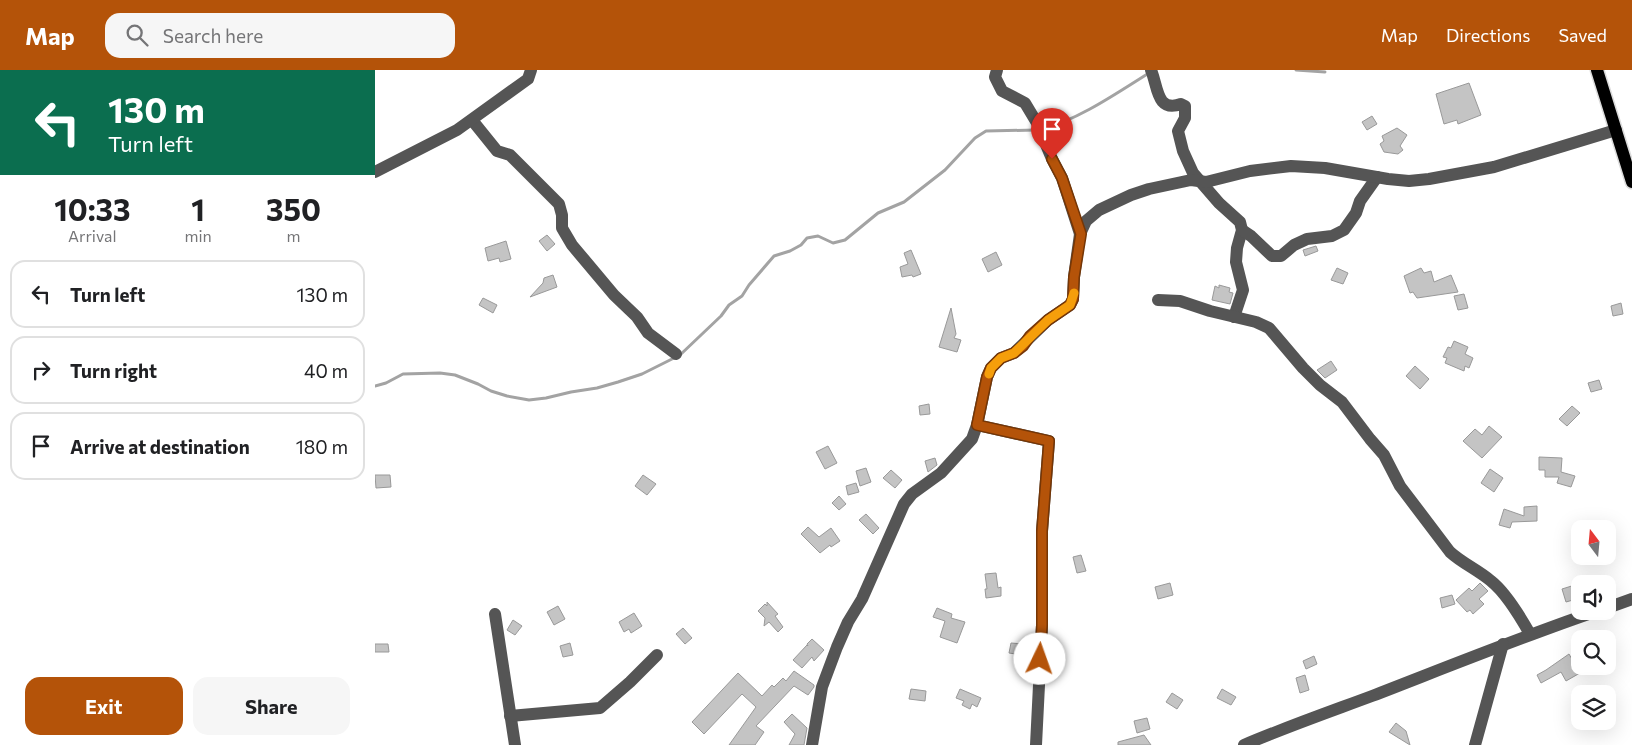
<!DOCTYPE html>
<html lang="en">
<head>
<meta charset="utf-8">
<style>
	body { margin:0; font-family:Commissioner,sans-serif; background:#f6f6f6; color:#202124; height:100vh; display:flex; flex-direction:column; font-size:19px; white-space:nowrap }
	* { box-sizing:border-box; margin:0 }
	p { font-size:16px; color:#757577 }
	.icon { flex:none; width:28px; height:28px; fill:none; stroke:currentColor; stroke-width:2; stroke-linecap:round; stroke-linejoin:round }
	.map { position:relative; flex:1; overflow:hidden }
	.details { display:flex; flex-direction:column; background:#fff; width:375px }
	.details>* { flex:none }
	.top-card { background:#0b6e4f; color:#fff; overflow:hidden }
	.needle { width:32px; rotate:344deg }
	.fabs { position:absolute; left:1196px; top:450px; display:grid; gap:10px }
	.fabs a { display:grid; place-items:center; width:45px; height:45px; border-radius:10px; background:#fff; box-shadow:0 5px 20px #0002; font-size:25px }
	.pin { position:absolute; display:grid; place-items:center; width:42px; height:42px; color:#fff; margin:-51px -21px; border-radius:50% 50% 50% 0; rotate:-45deg; box-shadow:0 0 5px #0007 }
	.pin .icon { rotate:45deg }
	.me { position:absolute; width:55px; margin:-28px; rotate:3deg; stroke-linejoin:round; filter:drop-shadow(0 0 4px #0008) }
	.turn { display:flex; align-items:center; gap:18px; height:105px; padding:0 25px; font-size:22px }
	.turn .icon { width:65px; height:65px; stroke-width:2.5 }
	.turn b { display:block; font-size:35px; line-height:42px }
	.eta { display:flex; justify-content:space-evenly; align-items:center; height:85px; text-align:center }
	.eta b { font-size:30px; font-weight:700; line-height:35px }
	.button { display:flex; gap:10px; margin-top:auto; padding:10px 25px }
	.button a { flex:1; height:58px; border-radius:15px; background:#b45309; color:#fff; font-size:20px; font-weight:700; line-height:58px; text-align:center }
	.button a+a { background:#f6f6f6; color:#202124 }
	ul { padding:0; list-style:none }
	li { display:flex; align-items:center; gap:15px; height:68px; margin:0 10px 8px; padding:0 15px; border:2px solid #e0e0e0; border-radius:15px }
	li div { flex:1 }
	li b { display:block; font-size:19px }
	li em { font-style:normal }
	header { display:flex; align-items:center; gap:30px; box-sizing:border-box; height:70px; padding:0 25px; background:#b45309; color:#fff }
	header strong { font-size:24px }
	nav { display:flex; gap:28px; margin-inline-start:auto; font-size:18px }
	.search { width:350px; height:45px; background:#f6f6f6; display:flex; align-items:center; gap:12px; box-sizing:border-box; padding:0 18px; border-radius:15px; color:#757577; font-size:19px }
	main { display:flex; flex:1; min-height:0 }
	.map>svg:first-child { display:block }
	.lines { fill:none; stroke-linecap:round; stroke-linejoin:round }
	.stream { stroke:#a3a3a3; stroke-width:3 }
	.building { fill:#c4c4c4; stroke:#999 }
	.major-casing { stroke:#dbdbdb; stroke-width:15 }
	.minor { stroke:#555; stroke-width:12 }
	.major { stroke:#000; stroke-width:12 }
	.route-casing { stroke:#753606; stroke-width:12 }
	.route { stroke:#b45309; stroke-width:9 }
	.slow { stroke:#f59e0b; stroke-width:9 }
</style>
</head>
<body>
<header>
<strong>Map</strong>
<div class="search"><svg class="icon" aria-label="search" viewBox="0 0 24 24"><circle cx="10" cy="10" r="6"/><path d="M15 15l6 6"/></svg>Search here</div>
<nav><a>Map</a><a>Directions</a><a>Saved</a></nav>
</header>
<main>
<section class="details">
<div class="top-card">
<div class="turn"><svg class="icon" aria-label="left" viewBox="0 0 24 24"><path d="M17 20v-9H6M10 6l-5 5 5 5"/></svg><div><b>130 m</b>Turn left</div></div>
</div>
<div class="eta">
<div><b>10:33</b><p>Arrival</p></div>
<div><b>1</b><p>min</p></div>
<div><b>350</b><p>m</p></div>
</div>
<ul>
<li><svg class="icon" aria-label="left" viewBox="0 0 24 24"><path d="M17 20v-9H6M10 6l-5 5 5 5"/></svg><div><b>Turn left</b></div><em>130 m</em></li>
<li><svg class="icon" aria-label="right" viewBox="0 0 24 24"><path d="M7 20v-9h11M14 6l5 5-5 5"/></svg><div><b>Turn right</b></div><em>40 m</em></li>
<li><svg class="icon" aria-label="arrive" viewBox="0 0 24 24"><path d="M6 21V4h12l-3 4 3 4H6"/></svg><div><b>Arrive at destination</b></div><em>180 m</em></li>
</ul>
<div class="button"><a>Exit</a><a>Share</a></div>
</section>
<div class="map">
<svg width="1257" height="675" viewBox="0 0 1257 675">
	<rect width="100%" height="100%" fill="#fff"/>
	<g class="lines">
		<g class="stream">
			<path d="M921,0L950,2"/>
			<path d="M667,59C703,50 742,23 774,3"/>
			<path d="M305,285L346,246L354,235L367,226L374,215L399,186L415,181L426,175L432,168L443,166L458,173L470,170L503,143L529,132L570,100L600,68L611,61L661,60"/>
			<path d="M0,316L11,313L28,304L65,303L80,305L103,314L116,321L132,326L154,330L171,328L196,322L222,318L243,312L267,304L299,288"/>
		</g>
	</g>
	<g class="building">
		<path d="M1094,13L1106,45L1083,54L1082,50L1069,54L1061,24Z"/>
		<path d="M997,46L1002,54L992,60L987,52Z"/>
		<path d="M1022,58L1032,65L1025,76L1028,80L1023,84L1009,82L1005,74L1009,71L1007,66Z"/>
		<path d="M172,165L180,174L172,181L164,171Z"/>
		<path d="M131,171L136,189L125,192L124,188L113,191L110,178Z"/>
		<path d="M941,176L943,181L930,186L928,180Z"/>
		<path d="M536,180L546,204L538,207L537,205L527,207L525,197L533,194L529,183Z"/>
		<path d="M621,182L627,195L613,202L607,189Z"/>
		<path d="M962,198L973,203L968,214L956,210Z"/>
		<path d="M1046,198L1049,203L1056,201L1059,212L1076,205L1083,222L1042,228L1038,222L1035,223L1029,206Z"/>
		<path d="M178,205L182,217L155,227L168,213L169,208Z"/>
		<path d="M844,215L855,218L854,222L858,223L855,234L837,230L840,216L844,218Z"/>
		<path d="M1089,224L1093,238L1083,240L1079,226Z"/>
		<path d="M108,228L122,235L118,243L104,235Z"/>
		<path d="M1246,233L1248,244L1238,246L1236,236Z"/>
		<path d="M576,238L581,264L579,268L586,270L582,282L564,277Z"/>
		<path d="M1079,271L1093,277L1090,284L1098,288L1094,298L1090,296L1089,301L1070,293L1072,288L1068,287L1073,277L1076,278Z"/>
		<path d="M956,291L962,300L950,308L942,300Z"/>
		<path d="M1040,296L1054,309L1045,319L1031,306Z"/>
		<path d="M1224,310L1227,319L1216,322L1213,313Z"/>
		<path d="M554,334L555,344L545,345L544,336Z"/>
		<path d="M1197,336L1205,343L1192,356L1184,349Z"/>
		<path d="M1114,356L1127,367L1107,388L1088,371L1100,359L1107,365Z"/>
		<path d="M453,376L462,393L450,399L441,382Z"/>
		<path d="M1164,387L1187,388L1186,402L1200,406L1196,417L1182,413L1184,407H1170V400H1164Z"/>
		<path d="M560,388L562,395L553,402L550,391Z"/>
		<path d="M491,398L496,412L485,416L481,401Z"/>
		<path d="M1115,399L1128,408L1119,422L1106,413Z"/>
		<path d="M516,400L527,410L520,418L508,408Z"/>
		<path d="M0,405H15L16,417L1,418Z"/>
		<path d="M268,405L281,414L272,425L260,416Z"/>
		<path d="M481,413L484,422L473,425L471,416Z"/>
		<path d="M464,426L471,434L464,440L457,433Z"/>
		<path d="M1162,436V451L1137,452L1135,458L1124,455L1129,439L1149,446V437Z"/>
		<path d="M491,444L504,458L498,464L484,450Z"/>
		<path d="M433,457L444,467L456,458L465,471L456,477L455,475L445,483L426,464Z"/>
		<path d="M706,485L711,501L702,503L698,487Z"/>
		<path d="M621,503L623,518L626,517V526L611,528L610,519H612L610,504Z"/>
		<path d="M795,513L798,525L783,529L780,517Z"/>
		<path d="M1105,513L1113,521L1104,529L1109,534L1098,544L1095,540L1092,542L1081,530L1094,518L1097,521Z"/>
		<path d="M1203,514L1205,528L1191,532L1187,519Z"/>
		<path d="M1077,525L1080,534L1067,538L1065,528Z"/>
		<path d="M392,532L403,544L400,546L408,557L403,562L394,552L389,556L390,548L383,541L390,534L392,536Z"/>
		<path d="M183,536L190,549L179,555L172,542Z"/>
		<path d="M562,538L577,544L576,548L590,552L582,573L565,567L570,551L558,547Z"/>
		<path d="M259,543L267,556L256,563L254,559L249,562L244,552Z"/>
		<path d="M138,550L147,556L140,565L132,560Z"/>
		<path d="M308,558L317,568L310,574L301,564Z"/>
		<path d="M437,569L449,580L439,591L437,587L427,598L418,590L432,575L433,576L432,574Z"/>
		<path d="M195,573L198,585L188,587L185,576Z"/>
		<path d="M636,573L648,574L647,585L634,583Z"/>
		<path d="M0,574H13L14,582H0Z"/>
		<path d="M1194,584L1205,603L1191,611L1186,602L1166,613L1162,605L1171,600Z"/>
		<path d="M939,586L942,594L931,599L928,591Z"/>
		<path d="M419,601L439,615V617L433,625L419,616L381,656L389,662L380,675H354L381,637L367,624L329,664L317,652L363,603L387,626L397,615L399,617L408,608L411,611Z"/>
		<path d="M930,605L934,620L925,623L921,608Z"/>
		<path d="M536,619L551,621L550,631L534,629Z"/>
		<path d="M585,619L606,628L602,637L597,634L595,639L587,635L589,631L581,628Z"/>
		<path d="M847,619L861,627L856,635L842,628Z"/>
		<path d="M797,623L808,630L802,639L791,632Z"/>
		<path d="M417,644L432,658L429,675H414L420,664L409,652Z"/>
		<path d="M772,648L775,659L762,663L759,651Z"/>
		<path d="M1021,653L1031,661L1035,675L1014,662Z"/>
		<path d="M769,665L776,675H743V672Z"/>
	</g>
	<g class="lines">
		<g class="major-casing">
			<path id="major" d="M1222,0L1257,112"/>
		</g>
		<g class="minor">
			<path d="M622,0L620,7L627,21L650,33L662,53L677,89L687,108L705,164"/>
			<path d="M776,0C783,16 781,43 806,34L810,36V48L803,61L808,81L818,103L844,133L865,152L867,160L862,178L861,192L868,220L859,247"/>
			<path d="M97,50L122,81L135,85L184,134L187,145V158L197,175L239,225L262,247L273,263L301,284"/>
			<path d="M0,102L82,60L153,9L156,0"/>
			<path d="M867,160L876,166L897,186H906L919,175L932,169L957,166L969,160L981,143L985,131L1002,107"/>
			<path d="M783,230L805,231L835,241L881,252L894,258L928,298L945,315L967,332L995,369L1009,385L1025,416L1075,482C1087,493 1103,500 1116,511C1130,522 1146,548 1155,564"/>
			<path d="M602,355L674,371L667,461V555L661,675"/>
			<path d="M1232,538L1257,529"/>
			<path d="M120,544L140,675"/>
			<path d="M135,646L225,638L255,612L282,585"/>
			<path d="M437,675L447,617L462,577L473,552L487,529L529,434L537,424L566,403L597,369L602,355L612,307L616,298L626,288L639,283L673,250L695,235L698,229L699,207L705,164L711,151L724,140L756,125L774,119L816,110L831,112L875,101L916,96L950,98L1013,109L1034,111L1054,109L1119,97L1241,60"/>
			<path d="M869,675C911,657 954,642 997,626C1072,597 1146,567 1222,541"/>
			<path d="M1100,675L1128,574"/>
		</g>
		<use href="#major" class="major"/>
	</g>
	<g class="lines">
		<g class="route-casing">
			<path id="route" d="M665,589L667,555V461L674,371L602,355L612,307L616,298L626,288L639,283L648,276L655,266L673,250L695,235L698,229L699,207L706,164L687,108L677,89"/>
		</g>
		<use href="#route" class="route"/>
		<path class="slow" d="M614,304L616,298L626,288L639,283L673,250L695,235L699,223"/>
	</g>
</svg>
<div class="fabs">
<a><svg class="needle" viewBox="-14 -14 28 28"><path d="M0-13l5 13h-10z" fill="#e53935"/><path d="M0 13l5-13h-10z" fill="#757577"/></svg></a>
<a><svg class="icon" aria-label="sound" viewBox="0 0 24 24"><path d="M4 9h4l5-4v14l-5-4H4zM17 9q2 3 0 6"/></svg></a>
<a><svg class="icon" aria-label="search" viewBox="0 0 24 24"><circle cx="10" cy="10" r="6"/><path d="M15 15l6 6"/></svg></a>
<a><svg class="icon" aria-label="layers" viewBox="0 0 24 24"><path d="M12 4l9 5-9 5-9-5zM3 14l9 5 9-5"/></svg></a>
</div>
<div class="pin" style="left:677px;top:89px;background:#d93025"><svg class="icon" aria-label="arrive" viewBox="0 0 24 24"><path d="M6 21V4h12l-3 4 3 4H6"/></svg></div>
<svg class="me" style="left:665px;top:589px" viewBox="-20 -20 40 40"><circle r="19" fill="#fff"/><path d="M0-13L10 11 0 6-10 11z" fill="#b45309"/></svg>
</div>
</main>
</body>
</html>
